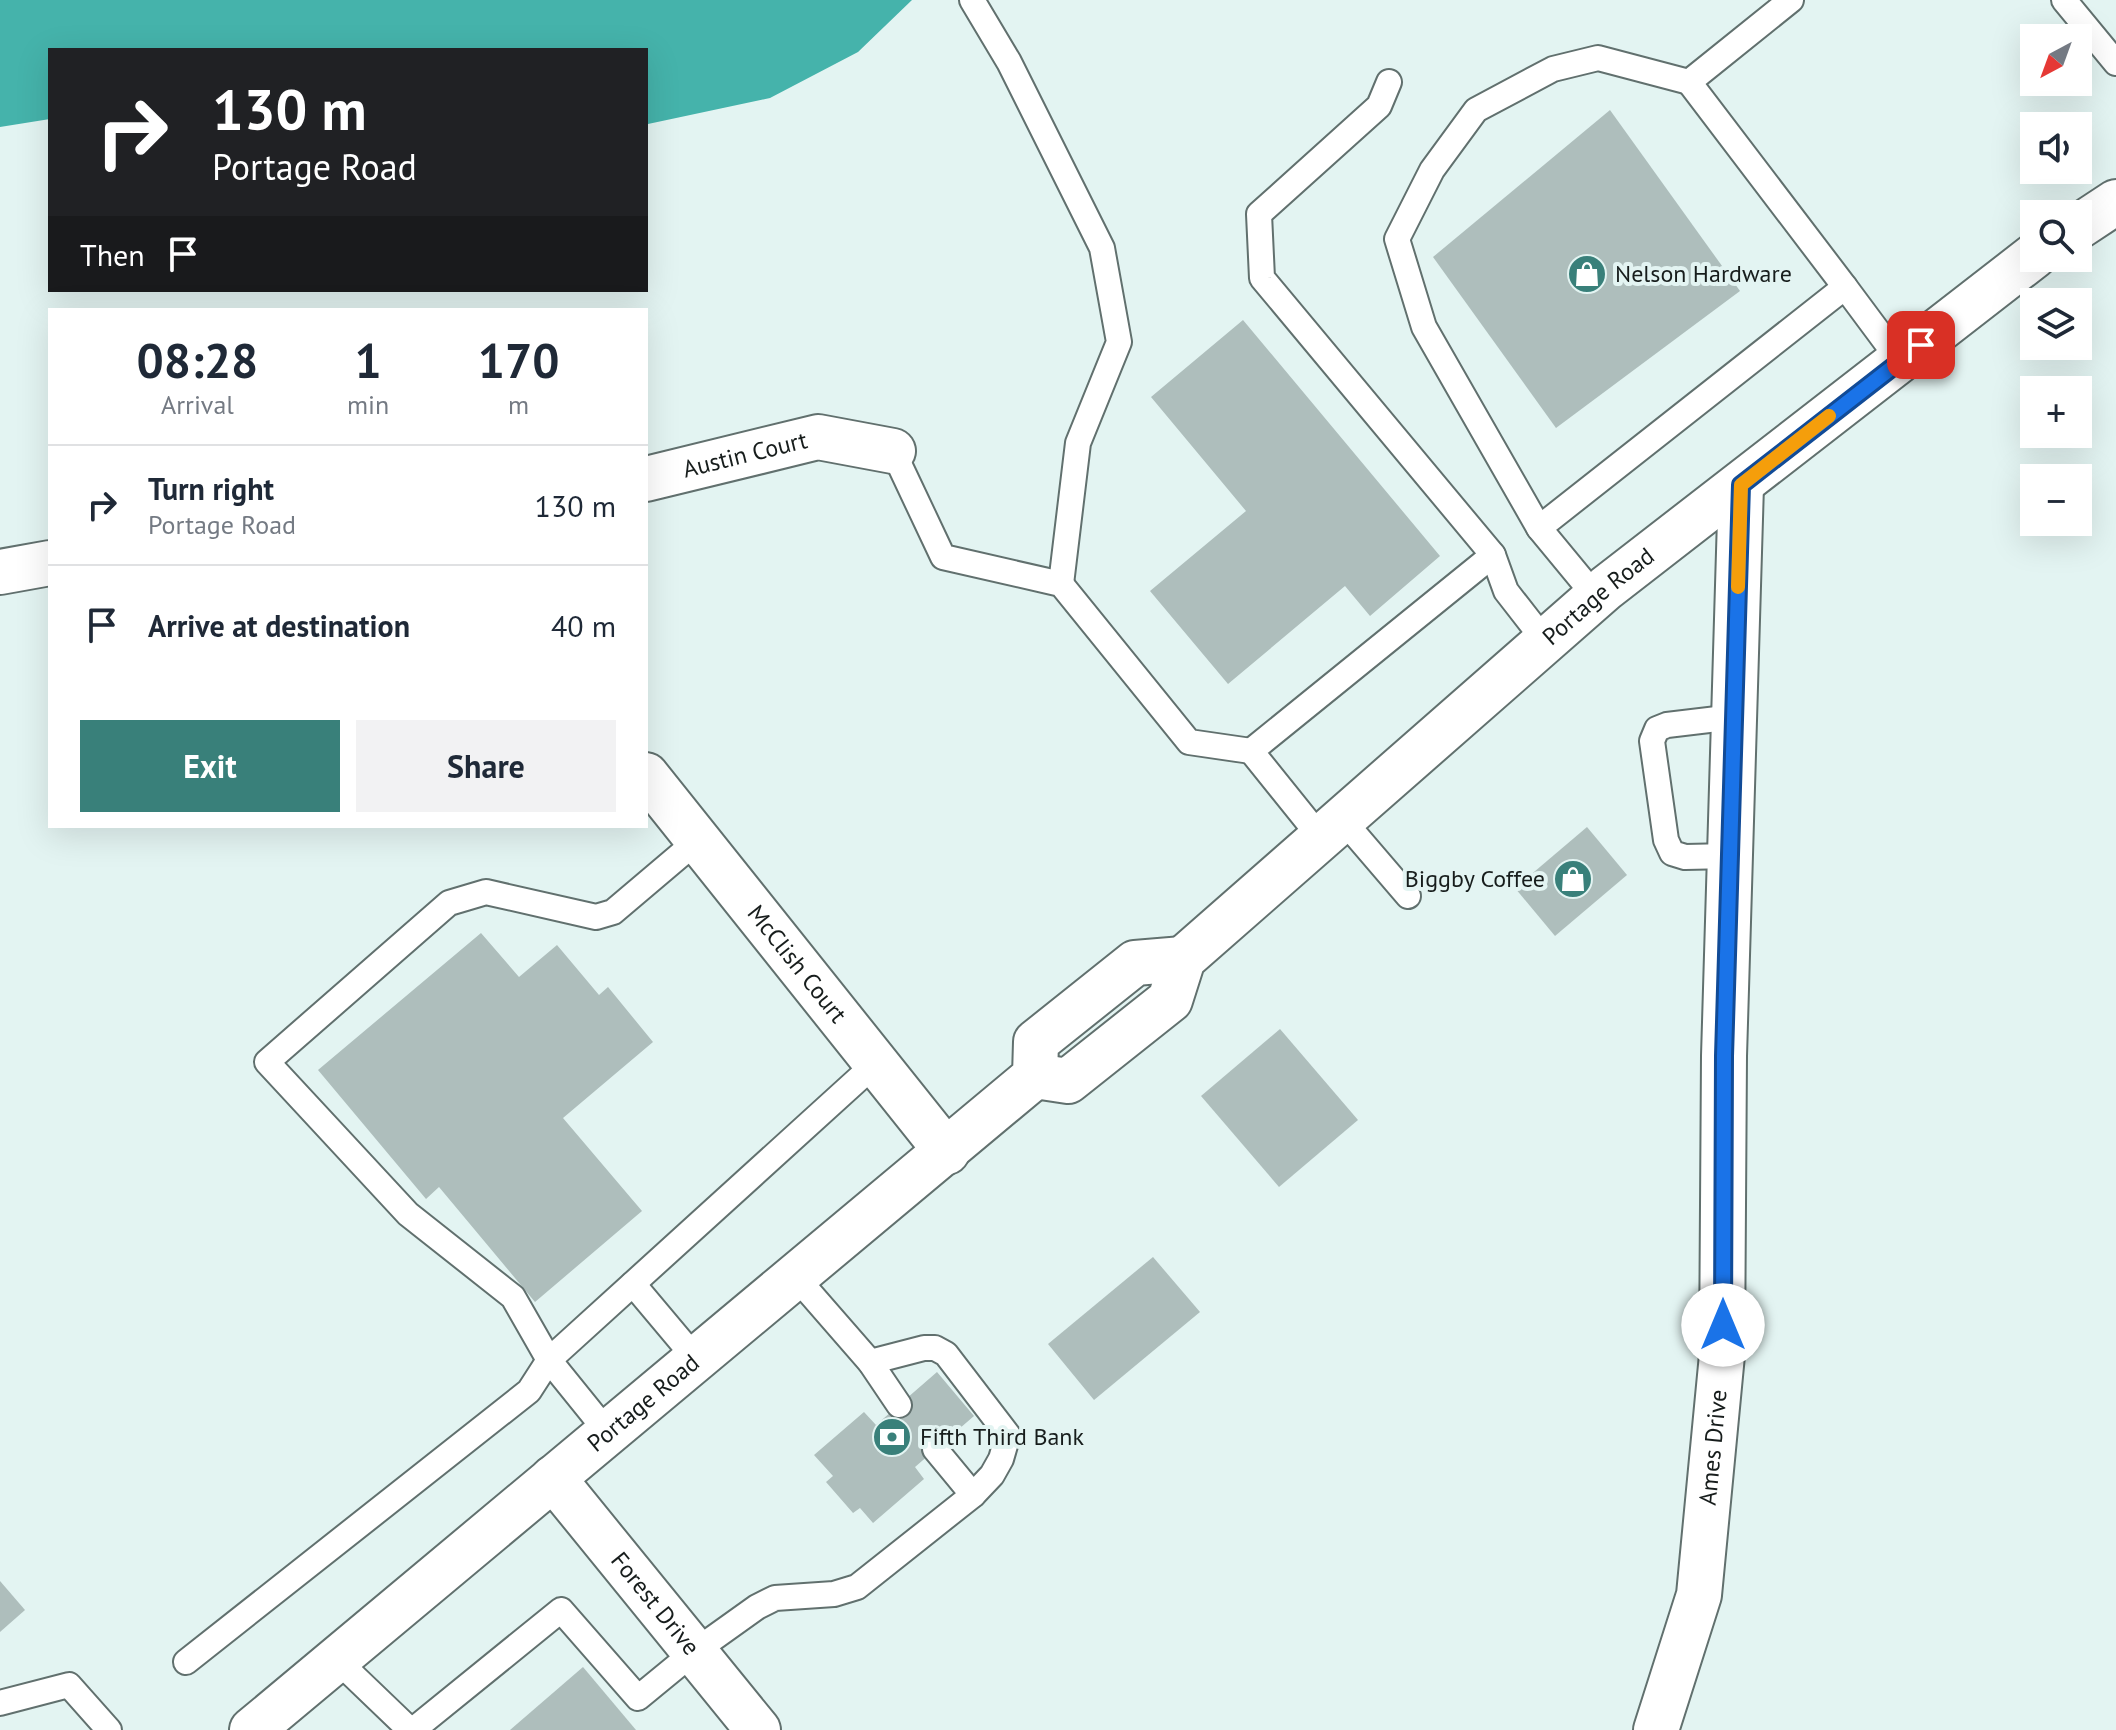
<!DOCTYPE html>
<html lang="en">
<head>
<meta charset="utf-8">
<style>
	body { margin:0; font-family:"PT Sans",sans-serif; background:#f2f2f3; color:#1f2937; height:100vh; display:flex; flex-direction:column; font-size:30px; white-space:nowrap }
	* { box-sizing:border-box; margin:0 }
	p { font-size:26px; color:#747a83 }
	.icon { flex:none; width:44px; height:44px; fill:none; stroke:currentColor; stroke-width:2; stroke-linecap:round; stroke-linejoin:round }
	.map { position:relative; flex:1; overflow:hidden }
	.panel { position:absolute; left:48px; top:308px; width:600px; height:520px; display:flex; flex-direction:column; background:#fff; border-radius:0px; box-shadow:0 8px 32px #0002 }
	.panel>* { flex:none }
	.hud { position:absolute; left:48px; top:48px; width:600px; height:244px; border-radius:0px; box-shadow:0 8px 32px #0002; background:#202124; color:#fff; overflow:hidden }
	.needle { width:52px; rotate:221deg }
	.buttons { position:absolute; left:2020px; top:24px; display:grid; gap:16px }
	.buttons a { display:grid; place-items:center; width:72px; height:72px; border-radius:0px; background:#fff; box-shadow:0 8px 32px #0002; font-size:40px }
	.pin { position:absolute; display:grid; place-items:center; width:68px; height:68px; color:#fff; margin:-34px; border-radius:16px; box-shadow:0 4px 12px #0006 }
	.me { position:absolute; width:88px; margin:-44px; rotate:0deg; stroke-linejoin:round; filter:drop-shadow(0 0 6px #0008) }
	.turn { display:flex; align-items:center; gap:28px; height:168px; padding:0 32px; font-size:36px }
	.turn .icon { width:104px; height:104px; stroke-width:2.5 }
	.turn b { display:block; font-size:56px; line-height:68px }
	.then { display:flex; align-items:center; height:76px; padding:0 32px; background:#0003; gap:16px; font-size:30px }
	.eta { display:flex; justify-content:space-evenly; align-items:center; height:136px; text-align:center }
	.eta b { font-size:48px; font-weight:700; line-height:56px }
	.action { display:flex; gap:16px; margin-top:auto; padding:16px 32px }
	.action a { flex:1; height:92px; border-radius:0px; background:#39807a; color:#fff; font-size:32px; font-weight:700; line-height:92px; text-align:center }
	.action a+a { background:#f2f2f3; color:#1f2937 }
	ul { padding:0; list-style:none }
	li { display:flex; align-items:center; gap:24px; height:120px; padding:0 32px; border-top:2px solid #e0e1e3 }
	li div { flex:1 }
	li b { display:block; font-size:30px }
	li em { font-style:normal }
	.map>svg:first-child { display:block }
	.water { fill:#45b3ab }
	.building { fill:#aebebc }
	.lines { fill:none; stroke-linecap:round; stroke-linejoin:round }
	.service-casing { stroke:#61706e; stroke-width:28 }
	.minor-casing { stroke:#61706e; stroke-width:48 }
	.tertiary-casing { stroke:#61706e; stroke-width:48 }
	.service { stroke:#fff; stroke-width:24 }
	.minor { stroke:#fff; stroke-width:44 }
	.tertiary { stroke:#fff; stroke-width:44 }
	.route-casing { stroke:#114b97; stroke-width:20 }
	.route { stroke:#1a73e8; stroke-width:14 }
	.slow { stroke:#f59e0b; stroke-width:14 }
	.labels { text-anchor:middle; stroke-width:8; stroke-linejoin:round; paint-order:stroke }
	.poi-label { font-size:24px; fill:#171d1c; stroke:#e3f4f2; text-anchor:start }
	.street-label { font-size:24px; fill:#171d1c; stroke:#e3f4f2 }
</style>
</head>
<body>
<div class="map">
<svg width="2116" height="1730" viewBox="0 0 2116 1730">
	<rect width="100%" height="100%" fill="#e3f4f2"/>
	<path class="water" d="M0,0H912L858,52L770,98L648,124L646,50H50V119L0,127Z"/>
	<g class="building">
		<path d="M1610,110L1740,291L1556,428L1433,257Z"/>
		<path d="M1243,320L1440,556L1370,616L1345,586L1228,684L1150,591L1246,511L1151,397Z"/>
		<path d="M1587,827L1627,875L1555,936L1515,888Z"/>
		<path d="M481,933L519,977L557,945L599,995L608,987L653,1042L563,1118L642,1211L535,1302L439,1187L426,1199L318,1070Z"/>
		<path d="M1280,1029L1358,1120L1279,1187L1201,1096Z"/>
		<path d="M1153,1257L1200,1312L1094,1400L1048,1344Z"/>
		<path d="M937,1372L974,1416L915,1467L924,1479L873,1523L860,1508L853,1513L826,1482L833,1476L814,1455L864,1412L876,1425Z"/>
		<path d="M0,1581L25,1610L0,1632Z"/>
		<path d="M583,1667L636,1730H510Z"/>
	</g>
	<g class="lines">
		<g class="service-casing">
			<g id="service">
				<path d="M972,0L1009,62L1102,248L1119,342L1078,443L1061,584"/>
				<path d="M1791,0L1689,82L1845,287"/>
				<path d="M2064,0L2116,63"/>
				<path d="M1389,82L1379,106L1259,214L1262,278L1493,555L1506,591L1545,641"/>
				<path d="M893,451L943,557L1061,584L1189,742L1251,751"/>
				<path d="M1539,528L1424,327L1397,239L1432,170L1476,110L1553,69L1598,58L1689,82"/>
				<path d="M1596,597L1539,528L1845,287L1900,361"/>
				<path d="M1342,819L1408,896"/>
				<path d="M1321,838L1251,751L1493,555"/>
				<path d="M1730,856L1685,857L1672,853L1666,840L1652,741L1657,729L1667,725L1734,717"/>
				<path d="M796,1277L870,1362L899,1405"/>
				<path d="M633,1284L696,1359"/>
				<path d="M608,1433L549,1360L513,1297L408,1214L267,1062L449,903L486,892L596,917L613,912L698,840"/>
				<path d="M935,1449L973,1495"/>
				<path d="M336,1659L410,1730"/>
				<path d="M186,1662L529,1391L549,1360L876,1063"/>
				<path d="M0,1703L69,1685L109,1730"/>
				<path d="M413,1730L561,1610L638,1698L694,1652L757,1607L775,1598L834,1594L857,1587L973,1495L992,1475L1001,1459L1008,1435L946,1354L935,1348H924L870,1362"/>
			</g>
		</g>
		<g class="minor-casing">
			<g id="minor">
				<path id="s1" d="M646,479L818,437L893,451"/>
				<path d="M0,572L50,563"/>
				<path id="s2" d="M646,775L947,1152"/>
				<path id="s3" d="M553,1478L758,1730"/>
				<path id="s4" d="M1656,1730L1699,1595L1722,1355L1724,1056L1741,485"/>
			</g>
		</g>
		<g class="tertiary-casing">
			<g id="tertiary">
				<path d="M2078,227L2116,202"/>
				<path id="s5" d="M1035,1076L1068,1081L1170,1000L1183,959L1606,588L2034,256"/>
				<path id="s6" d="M252,1730L1035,1076L1036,1042L1135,963L1183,959"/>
			</g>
		</g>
		<use href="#service" class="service"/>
		<use href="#minor" class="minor"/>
		<use href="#tertiary" class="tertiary"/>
	</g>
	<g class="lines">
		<g class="route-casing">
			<path id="route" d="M1723,1325L1724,1056L1741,485L1921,345"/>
		</g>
		<use href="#route" class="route"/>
		<path class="slow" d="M1738,587L1741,485L1829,416"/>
	</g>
	<defs>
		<g id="shop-disc" transform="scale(2)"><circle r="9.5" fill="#39807a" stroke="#e3f4f2"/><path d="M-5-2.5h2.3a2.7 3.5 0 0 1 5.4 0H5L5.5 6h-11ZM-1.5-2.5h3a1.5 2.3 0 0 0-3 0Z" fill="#fff"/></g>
		<g id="bank-disc" transform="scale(2)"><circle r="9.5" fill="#39807a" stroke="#e3f4f2"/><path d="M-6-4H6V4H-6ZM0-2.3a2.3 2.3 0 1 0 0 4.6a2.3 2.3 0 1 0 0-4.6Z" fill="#fff"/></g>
	</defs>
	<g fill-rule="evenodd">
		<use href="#shop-disc" x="1587" y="274"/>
		<use href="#shop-disc" x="1573" y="879"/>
		<use href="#bank-disc" x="892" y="1437"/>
	</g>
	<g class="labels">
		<g class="poi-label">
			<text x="1615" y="282">Nelson Hardware</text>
			<text x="1545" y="887" text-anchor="end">Biggby Coffee</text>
			<text x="920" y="1445">Fifth Third Bank</text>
		</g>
		<g class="street-label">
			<text dy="8" stroke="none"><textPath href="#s1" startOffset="102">Austin Court</textPath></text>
			<text dy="8" stroke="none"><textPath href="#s5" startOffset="758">Portage Road</textPath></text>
			<text dy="8" stroke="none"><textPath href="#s2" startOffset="242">McClish Court</textPath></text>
			<text dy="8" stroke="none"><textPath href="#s6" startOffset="510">Portage Road</textPath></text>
			<text dy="8" stroke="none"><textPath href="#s4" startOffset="290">Ames Drive</textPath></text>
			<text dy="8" stroke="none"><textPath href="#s3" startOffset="162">Forest Drive</textPath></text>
		</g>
	</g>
</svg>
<div class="buttons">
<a><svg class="needle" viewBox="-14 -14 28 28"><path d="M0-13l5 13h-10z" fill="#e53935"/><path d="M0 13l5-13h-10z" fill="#747a83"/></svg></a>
<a><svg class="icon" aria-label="sound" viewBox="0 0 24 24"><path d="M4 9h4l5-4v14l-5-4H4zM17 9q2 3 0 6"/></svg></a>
<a><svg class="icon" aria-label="search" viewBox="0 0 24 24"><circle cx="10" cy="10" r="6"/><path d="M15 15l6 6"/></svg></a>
<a><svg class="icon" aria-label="layers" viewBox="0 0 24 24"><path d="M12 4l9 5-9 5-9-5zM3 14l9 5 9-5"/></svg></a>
<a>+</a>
<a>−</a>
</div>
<div class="pin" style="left:1921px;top:345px;background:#d93025"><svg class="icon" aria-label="arrive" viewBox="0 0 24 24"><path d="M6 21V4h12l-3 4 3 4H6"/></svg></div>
<svg class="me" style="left:1723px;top:1325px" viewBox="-20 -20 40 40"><circle r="19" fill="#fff"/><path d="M0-13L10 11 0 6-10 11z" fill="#1a73e8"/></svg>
<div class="hud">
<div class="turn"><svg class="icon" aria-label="right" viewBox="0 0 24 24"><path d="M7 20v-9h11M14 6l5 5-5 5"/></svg><div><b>130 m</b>Portage Road</div></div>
<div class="then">Then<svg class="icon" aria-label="arrive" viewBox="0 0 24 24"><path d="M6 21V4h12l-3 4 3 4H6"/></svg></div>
</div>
<section class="panel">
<div class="eta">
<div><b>08:28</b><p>Arrival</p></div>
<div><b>1</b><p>min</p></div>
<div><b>170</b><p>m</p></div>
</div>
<ul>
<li><svg class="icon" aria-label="right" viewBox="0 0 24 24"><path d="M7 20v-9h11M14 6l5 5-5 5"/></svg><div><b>Turn right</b><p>Portage Road</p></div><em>130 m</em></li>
<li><svg class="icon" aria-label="arrive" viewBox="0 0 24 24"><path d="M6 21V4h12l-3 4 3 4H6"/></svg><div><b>Arrive at destination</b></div><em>40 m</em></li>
</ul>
<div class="action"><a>Exit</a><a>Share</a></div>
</section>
</div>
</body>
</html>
